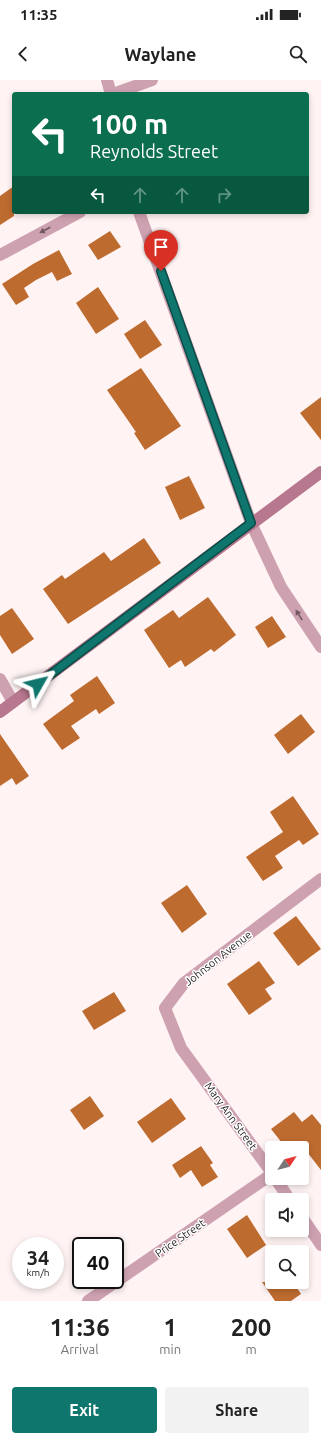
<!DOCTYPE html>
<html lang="en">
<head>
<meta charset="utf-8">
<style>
	body { margin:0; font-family:Ubuntu,sans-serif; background:#f2f2f2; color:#222; height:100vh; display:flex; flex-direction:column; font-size:15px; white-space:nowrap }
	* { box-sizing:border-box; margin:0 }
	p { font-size:13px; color:#767676 }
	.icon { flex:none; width:22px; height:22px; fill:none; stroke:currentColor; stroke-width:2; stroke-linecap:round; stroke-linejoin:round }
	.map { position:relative; height:1221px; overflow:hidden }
	.sheet { display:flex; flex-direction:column; background:#fff; flex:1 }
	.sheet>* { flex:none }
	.top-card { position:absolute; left:12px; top:12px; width:297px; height:122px; border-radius:4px; box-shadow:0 2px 6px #0003; background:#0b6e4f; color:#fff; overflow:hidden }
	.needle { width:26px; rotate:54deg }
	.fabs { position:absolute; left:265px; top:1061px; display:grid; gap:8px }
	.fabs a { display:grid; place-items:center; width:44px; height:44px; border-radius:4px; background:#fff; box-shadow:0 2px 6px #0003; font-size:20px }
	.speed { position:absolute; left:12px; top:1157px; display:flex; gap:8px; font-size:20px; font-weight:700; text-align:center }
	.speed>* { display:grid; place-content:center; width:52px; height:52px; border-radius:50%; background:#fff; box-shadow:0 2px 6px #0003; line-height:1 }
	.speed small { font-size:10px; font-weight:400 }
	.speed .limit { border:2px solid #111; border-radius:6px; background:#fff; color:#111 }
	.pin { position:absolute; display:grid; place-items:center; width:34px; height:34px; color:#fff; margin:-41px -17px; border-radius:50% 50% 50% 0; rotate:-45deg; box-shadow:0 0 4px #0007 }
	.pin .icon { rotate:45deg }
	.me { position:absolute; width:44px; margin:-22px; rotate:53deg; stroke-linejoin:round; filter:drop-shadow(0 0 3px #0008) }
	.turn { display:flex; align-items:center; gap:14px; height:84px; padding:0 12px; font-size:18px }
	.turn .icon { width:52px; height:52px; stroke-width:2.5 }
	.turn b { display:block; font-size:28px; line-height:34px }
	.lanes { display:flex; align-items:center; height:38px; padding:0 12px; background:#0003; justify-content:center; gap:20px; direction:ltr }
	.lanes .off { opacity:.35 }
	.eta { display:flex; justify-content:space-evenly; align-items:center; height:68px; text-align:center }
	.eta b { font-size:24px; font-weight:700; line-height:28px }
	.action { display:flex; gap:8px; margin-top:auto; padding:8px 12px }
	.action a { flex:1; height:46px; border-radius:4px; background:#0f766e; color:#fff; font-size:16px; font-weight:700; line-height:46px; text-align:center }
	.action a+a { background:#f2f2f2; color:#222 }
	.status { display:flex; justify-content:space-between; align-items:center; height:28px; padding:0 20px; background:#fff; direction:ltr }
	.status svg { height:11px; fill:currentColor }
	header { display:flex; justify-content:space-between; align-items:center; height:52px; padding:0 12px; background:#fff; font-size:18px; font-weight:700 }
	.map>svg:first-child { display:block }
	.building { fill:#be6b30 }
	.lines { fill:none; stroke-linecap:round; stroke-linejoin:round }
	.street { stroke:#cea1b1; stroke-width:12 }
	.secondary { stroke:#b7778f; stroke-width:12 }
	.oneway { fill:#705960 }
	.route-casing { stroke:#0a4d48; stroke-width:10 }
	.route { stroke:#0f766e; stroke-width:7 }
	.labels { text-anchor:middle; stroke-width:3; stroke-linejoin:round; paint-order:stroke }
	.street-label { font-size:11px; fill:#241e1e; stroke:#fff }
</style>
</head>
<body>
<div class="status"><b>11:35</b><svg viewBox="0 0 49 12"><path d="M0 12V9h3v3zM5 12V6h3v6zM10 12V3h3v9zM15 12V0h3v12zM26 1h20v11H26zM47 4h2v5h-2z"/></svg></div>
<header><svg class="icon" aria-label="back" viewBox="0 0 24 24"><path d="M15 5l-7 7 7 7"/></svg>Waylane<svg class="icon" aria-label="search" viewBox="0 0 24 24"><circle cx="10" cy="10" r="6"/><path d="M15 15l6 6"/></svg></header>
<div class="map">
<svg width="321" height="1221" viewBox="0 0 321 1221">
	<rect width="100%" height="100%" fill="#fff4f3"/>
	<g class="building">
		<path d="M14,106V136L0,145V116Z"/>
		<path d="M110,151L121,167L98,180L88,165Z"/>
		<path d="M59,170L72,194L57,201L52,192L36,200L24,208L29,217L16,225L2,204L33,184Z"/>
		<path d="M98,207L119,239L96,254L76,223Z"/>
		<path d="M145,240L162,265L140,279L124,254Z"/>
		<path d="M141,288L181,346L145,370L134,353L136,352L107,310Z"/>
		<path d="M321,317V360L300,333Z"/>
		<path d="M189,396L205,428L180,440L165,407Z"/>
		<path d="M144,458L161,483L68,544L43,509L62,495L65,499L104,472L111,481Z"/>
		<path d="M208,517L236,555L214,572L211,569L185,587L181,580L169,588L144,550L173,530L179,538Z"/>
		<path d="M12,528L34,559L12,574L0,555V536Z"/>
		<path d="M272,536L286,557L268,568L255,547Z"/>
		<path d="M97,596L115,623L99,634L96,629L71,646L80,658L62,670L43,644L74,621L70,615Z"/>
		<path d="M301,634L315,652L288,674L274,655Z"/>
		<path d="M0,654L29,696L16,705L12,698L0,706Z"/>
		<path d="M293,716L319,754L303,765L299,760L275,776L283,788L263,801L246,777L283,752L270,732Z"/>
		<path d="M187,805L207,834L182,853L161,823Z"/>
		<path d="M296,836L321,869L298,886L273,853Z"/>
		<path d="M259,881L275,903L265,909L272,919L249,935L227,904Z"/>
		<path d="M114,912L126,931L94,950L82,931Z"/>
		<path d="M90,1016L104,1036L84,1050L70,1030Z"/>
		<path d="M171,1018L186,1039L152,1063L137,1042Z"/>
		<path d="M294,1032L302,1042L312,1034L321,1045V1090L304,1068H286L271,1049Z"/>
		<path d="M201,1066L213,1083L210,1085L218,1097L202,1107L191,1090L180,1098L172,1085Z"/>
		<path d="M247,1135L266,1165L247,1178L227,1149Z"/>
		<path d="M262,1202H293L301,1214L291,1221H275Z"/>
	</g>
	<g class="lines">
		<g class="street">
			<path d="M107,0L111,14"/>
			<path d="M113,14L152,0"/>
			<path d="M139,132L251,443L281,507L321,567"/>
			<path d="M0,175L80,132"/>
			<path d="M0,599L13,622"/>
			<path d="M272,1093L181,968L165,928L184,903L321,799"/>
			<path d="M275,1098L290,1120"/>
			<path d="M302,1137L321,1165"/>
			<path d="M88,1221L272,1094"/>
		</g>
		<path class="secondary" d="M0,632L321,392"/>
	</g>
	<defs><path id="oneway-solid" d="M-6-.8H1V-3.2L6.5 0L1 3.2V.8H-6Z"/></defs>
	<g class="oneway">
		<use href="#oneway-solid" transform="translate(45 150) rotate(152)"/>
		<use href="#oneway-solid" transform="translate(299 535) rotate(-122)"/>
	</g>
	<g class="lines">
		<g class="route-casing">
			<path id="route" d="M38,604L251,443L161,191"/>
		</g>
		<use href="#route" class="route"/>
	</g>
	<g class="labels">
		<g class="street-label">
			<text transform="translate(218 878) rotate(-38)" y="4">Johnson Avenue</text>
			<text transform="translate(231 1036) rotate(54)" y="4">Mary Ann Street</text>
			<text transform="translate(180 1158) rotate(-35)" y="4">Price Street</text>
		</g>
	</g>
</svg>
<div class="fabs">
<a><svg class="needle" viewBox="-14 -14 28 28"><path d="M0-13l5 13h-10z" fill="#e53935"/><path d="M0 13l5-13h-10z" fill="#767676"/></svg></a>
<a><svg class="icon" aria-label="sound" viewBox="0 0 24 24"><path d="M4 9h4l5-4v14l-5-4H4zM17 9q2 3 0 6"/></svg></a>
<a><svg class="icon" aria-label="search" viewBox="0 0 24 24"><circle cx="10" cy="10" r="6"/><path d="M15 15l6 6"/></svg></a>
</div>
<div class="speed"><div>34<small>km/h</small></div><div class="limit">40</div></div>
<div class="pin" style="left:161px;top:191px;background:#d93025"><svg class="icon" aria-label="arrive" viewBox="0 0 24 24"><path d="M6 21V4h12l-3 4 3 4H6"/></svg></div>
<svg class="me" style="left:38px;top:604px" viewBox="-20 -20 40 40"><path d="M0-17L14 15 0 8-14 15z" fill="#0f766e" stroke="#fff" stroke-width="4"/></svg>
<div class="top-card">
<div class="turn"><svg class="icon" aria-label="left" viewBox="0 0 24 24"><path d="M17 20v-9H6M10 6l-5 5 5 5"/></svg><div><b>100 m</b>Reynolds Street</div></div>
<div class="lanes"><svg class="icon" aria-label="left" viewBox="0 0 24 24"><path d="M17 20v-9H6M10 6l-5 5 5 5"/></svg><svg class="icon off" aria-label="ahead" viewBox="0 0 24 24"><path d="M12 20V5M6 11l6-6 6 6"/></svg><svg class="icon off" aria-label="ahead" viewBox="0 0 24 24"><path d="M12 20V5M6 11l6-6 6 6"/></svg><svg class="icon off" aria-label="right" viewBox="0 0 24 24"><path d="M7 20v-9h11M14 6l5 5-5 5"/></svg></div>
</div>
</div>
<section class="sheet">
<div class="eta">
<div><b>11:36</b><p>Arrival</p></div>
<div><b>1</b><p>min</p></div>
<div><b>200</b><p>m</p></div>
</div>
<div class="action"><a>Exit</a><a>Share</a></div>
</section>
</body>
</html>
